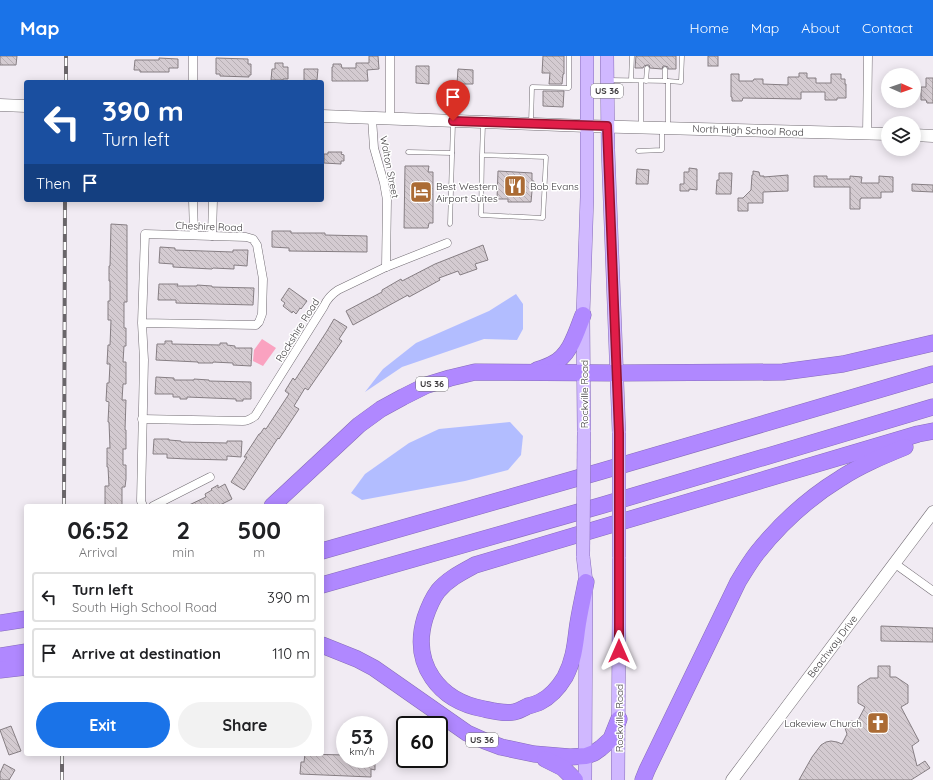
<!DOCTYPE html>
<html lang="en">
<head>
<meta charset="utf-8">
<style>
	body { margin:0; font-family:Quicksand,sans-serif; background:#f2f2f2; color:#202124; height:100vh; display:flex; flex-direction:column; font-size:15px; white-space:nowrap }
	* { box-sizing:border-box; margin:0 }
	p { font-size:13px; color:#757577 }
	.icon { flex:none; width:22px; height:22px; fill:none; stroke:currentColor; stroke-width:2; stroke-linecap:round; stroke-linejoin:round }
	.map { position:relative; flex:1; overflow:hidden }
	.details { position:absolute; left:24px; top:448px; width:300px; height:252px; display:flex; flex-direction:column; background:#fff; border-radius:4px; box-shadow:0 2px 10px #0003 }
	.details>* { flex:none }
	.guide { position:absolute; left:24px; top:24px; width:300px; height:122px; border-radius:4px; box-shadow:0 2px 10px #0003; background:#1a4fa0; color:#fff; overflow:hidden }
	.needle { width:26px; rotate:92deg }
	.controls { position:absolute; left:881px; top:12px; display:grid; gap:8px }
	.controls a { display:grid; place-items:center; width:40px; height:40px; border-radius:50%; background:#fff; box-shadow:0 2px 10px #0003; font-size:20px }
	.speed { position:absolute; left:336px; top:660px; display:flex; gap:8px; font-size:20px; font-weight:700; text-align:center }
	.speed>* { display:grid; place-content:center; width:52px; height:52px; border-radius:50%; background:#fff; box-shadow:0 2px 10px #0003; line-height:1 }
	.speed small { font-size:10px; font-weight:400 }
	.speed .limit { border:2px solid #111; border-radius:6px; background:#fff; color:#111 }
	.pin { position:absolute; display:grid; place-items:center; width:34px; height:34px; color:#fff; margin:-41px -17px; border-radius:50% 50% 50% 0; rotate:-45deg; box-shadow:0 0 4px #0007 }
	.pin .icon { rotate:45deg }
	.me { position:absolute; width:44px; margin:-22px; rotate:0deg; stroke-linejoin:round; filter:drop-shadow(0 0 3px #0008) }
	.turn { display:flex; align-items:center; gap:14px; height:84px; padding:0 12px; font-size:18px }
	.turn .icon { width:52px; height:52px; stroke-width:2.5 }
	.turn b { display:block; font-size:28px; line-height:34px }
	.then { display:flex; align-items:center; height:38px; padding:0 12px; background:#0003; gap:8px; font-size:15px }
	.eta { display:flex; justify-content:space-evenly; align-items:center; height:68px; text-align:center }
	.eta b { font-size:24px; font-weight:700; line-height:28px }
	.button { display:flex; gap:8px; margin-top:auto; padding:8px 12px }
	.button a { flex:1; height:46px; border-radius:24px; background:#1a73e8; color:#fff; font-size:16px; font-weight:700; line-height:46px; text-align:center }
	.button a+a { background:#f2f2f2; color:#202124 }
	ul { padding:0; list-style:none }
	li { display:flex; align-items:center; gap:12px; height:50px; margin:0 8px 6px; padding:0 4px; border:2px solid #e0e0e0; border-radius:4px }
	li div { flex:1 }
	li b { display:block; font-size:15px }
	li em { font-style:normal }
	header { display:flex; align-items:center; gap:24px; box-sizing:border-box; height:56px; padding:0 20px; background:#1a73e8; color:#fff }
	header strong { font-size:19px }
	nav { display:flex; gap:22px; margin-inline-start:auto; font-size:14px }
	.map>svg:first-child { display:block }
	.green { fill:#faa2c0 }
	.water { fill:#b2bdff }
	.building { fill:url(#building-back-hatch); stroke:#867e83 }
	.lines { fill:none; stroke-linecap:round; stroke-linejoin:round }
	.lane-casing { stroke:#726c73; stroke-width:5 }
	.street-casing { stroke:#726c73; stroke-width:9 }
	.secondary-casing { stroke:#726c73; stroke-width:13 }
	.primary-casing { stroke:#876cba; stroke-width:14 }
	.highway-casing { stroke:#876cba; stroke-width:17 }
	.lane { stroke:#fff; stroke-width:4 }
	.street { stroke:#fff; stroke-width:8 }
	.secondary { stroke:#fff; stroke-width:12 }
	.primary { stroke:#d0b8ff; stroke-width:13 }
	.highway { stroke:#b088ff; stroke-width:16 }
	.rail-casing { stroke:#696569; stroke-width:4 }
	.rail { stroke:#fff; stroke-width:2.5; stroke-dasharray:8; stroke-linecap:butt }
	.primary-bridge-casing { stroke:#876cba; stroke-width:14; stroke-linecap:butt }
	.primary-bridge { stroke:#d0b8ff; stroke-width:13 }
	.route-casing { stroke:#92132f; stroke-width:10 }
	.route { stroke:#e11d48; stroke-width:7 }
	.labels { text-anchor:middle; stroke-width:3; stroke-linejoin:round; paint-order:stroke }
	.shield { fill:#fff; stroke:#757375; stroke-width:1 }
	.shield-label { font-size:9px; font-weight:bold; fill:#3a373a }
	.street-label { font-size:10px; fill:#3a373a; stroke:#fff }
	.poi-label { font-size:10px; fill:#3a373a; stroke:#fff; text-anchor:start }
</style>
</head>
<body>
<header>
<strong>Map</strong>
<nav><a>Home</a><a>Map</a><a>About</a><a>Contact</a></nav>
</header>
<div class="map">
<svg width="933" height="724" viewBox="0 0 933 724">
	<defs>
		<pattern id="building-back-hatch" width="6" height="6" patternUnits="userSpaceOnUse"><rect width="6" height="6" fill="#d4cbd1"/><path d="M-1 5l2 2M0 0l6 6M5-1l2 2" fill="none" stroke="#b7afb4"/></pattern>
	</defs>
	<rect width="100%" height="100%" fill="#f1ebf3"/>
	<path class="green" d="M262,283L276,292L263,310L253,305L254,294Z"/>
	<g class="water">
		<path d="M516,238L523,248V273L517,284L484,283L402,311L365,336L383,313L416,287L489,255Z"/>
		<path d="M510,366L523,380L521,399L508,414L465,425L362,444L351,437L365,418L409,387L439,373Z"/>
	</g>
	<g class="building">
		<path d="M0,0H17L16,9H0Z"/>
		<path d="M369,0H378L379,13L367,14L368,25H332V11H333V8H341L342,12H356V7H369Z"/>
		<path d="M543,0H564V18H563L562,28H549L550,17H542Z"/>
		<path d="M636,0H676V13H668V11L665,10H663L662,13L650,12L649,9H647L644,10L643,12H635Z"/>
		<rect x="708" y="0" width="10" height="10"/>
		<path d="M159,2L178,3V12H169V16H140V14H134L135,4H159Z"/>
		<path d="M216,2L248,3V8H251V19H249V21L220,20V18H216Z"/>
		<path d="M275,7H283V11H288V23H283V24H271L272,13H275Z"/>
		<path d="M416,10H429V28L416,27Z"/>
		<path d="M304,13H318L317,24H312V26H304Z"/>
		<path d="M458,13L473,14V28H457Z"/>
		<path d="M799,17H807V22H816V27H831V18H841V23H845V28H846V42H837V44H825V36H801V43L743,42L742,45H732V41H731V18H739V25H753L754,23H763V28L788,29V21H799Z"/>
		<path d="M926,22H933V47H927L926,44H921V31H926Z"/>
		<path d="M543,35H564L563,51L543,50Z"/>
		<path d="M328,96H342L341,98L344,99V105H341V108L324,107V98H328Z"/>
		<path d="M405,110H429L428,116H433V167H429L428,172H404Z"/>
		<path d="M689,112L697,113V134L689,133V135H680V128H684V116H689Z"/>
		<path d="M637,113L649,114L648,128H636Z"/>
		<path d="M498,115L532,117V125H534L533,135H532L531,146H508V143H497Z"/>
		<path d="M753,115L759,116L760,120H764V121L788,119V135L763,136V147H748V155H738V142H743L751,134L752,119H753Z"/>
		<path d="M719,117H732L731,138H716L717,124H719Z"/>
		<path d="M814,120H827V123H850V120L862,121L861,127H879V120L893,121V136H881V142H861V143H860V153H850V131H814Z"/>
		<path d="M912,128L933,129V136L912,135Z"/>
		<path d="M111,168L127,169V246H124V272H126V290H124L123,306H126V328H123L122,344H126L125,374H126V393H123V409H126V423L125,431H122V450H108V449H105V430H109L108,411H107V392H110L109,366H108L109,346L106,345L107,327H109L110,308H107L108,289H110L111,264H108V245H110V225H109V210H110Z"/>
		<path d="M272,175H291V177H325V179L367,180V196L289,195V192L272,191Z"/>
		<path d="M483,189L488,204L475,208L477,213L460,219L458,215L439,222L440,224L409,241L408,239L353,269L346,255L382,236V234L401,223L402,225L435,208Z"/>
		<path d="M160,191L175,192V194L233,196V194H248L247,210L234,209V213L213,212L212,213L173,211V208L159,207Z"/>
		<path d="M159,228H178L177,230H197V229L212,230V231L254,232L253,249L176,247V244H158Z"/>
		<path d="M289,232L307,245L301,253L300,252L296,258L293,255L292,257L283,250L285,247L281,244Z"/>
		<path d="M334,263L347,271L339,283L342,285L308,334L305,332L294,350L299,353L279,383L278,382L244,434L231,426L247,401H244L259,378H260L264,372L266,373L289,338L285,335L293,322L295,324L327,275Z"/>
		<path d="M165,285H172V288L220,289V287H227V289L235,290V292H252L251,310L233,309V307L213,306V307H198V306L156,304L157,288H165Z"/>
		<path d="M156,321L174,322V324H194V323L209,324V325L251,326V343H243V345H236V343L187,341V343H180V341H173V338H155Z"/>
		<path d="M154,383H169V384L181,385V386L227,387V385H242L241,401L227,400V404L188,403L167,402V398H153Z"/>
		<path d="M225,428L232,443L218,450H187L206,441L205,438L212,434L211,433L218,429V432Z"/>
		<path d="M881,570L933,572V586L881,585Z"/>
		<path d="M878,610H890V621H896L908,629V647L901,651L919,685L912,690L917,710L925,705L930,712L911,724H799L812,701L821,689L826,686L831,685L837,686L842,688L847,678L845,672L847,667L851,665L857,666L865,651L858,647V630L870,622H878Z"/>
		<path d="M11,670L21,695L9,699L0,674Z"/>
		<path d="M305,698L345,699V703H375V714L371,713V721L300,718L301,706H304Z"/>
		<path d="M4,708L15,714L9,724H0V717Z"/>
	</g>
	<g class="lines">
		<g class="lane-casing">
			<g id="lane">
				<path d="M609,24L668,25V71"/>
				<path d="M631,24L632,0"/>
				<path d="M641,25V71"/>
				<path d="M646,25L647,12"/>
				<path d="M665,25V13"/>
				<path d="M668,25L681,26L682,0"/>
				<path d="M531,67L532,31L569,32V0"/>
				<path d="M638,95L662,94V74"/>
				<path d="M408,96L452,97"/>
				<path d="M482,99L481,159L543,162L546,101L482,99L483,68"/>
				<path d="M450,168L453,67"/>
			</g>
		</g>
		<g class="street-casing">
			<g id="street">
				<path d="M193,26V0"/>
				<path d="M372,62L374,92L384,127L387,144L386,211"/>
				<path d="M390,63V0"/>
				<path d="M867,78L868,0"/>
				<path d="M193,144L194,179"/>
				<path d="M212,180L213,144"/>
				<path d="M142,267L256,269L259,266L262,258L263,223L257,189L253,183L246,181L145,178L142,267L144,304L141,445L143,450"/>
				<path d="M142,363L243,365C248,365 251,363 255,360L324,250C327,243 332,238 338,234L386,211L447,187"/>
				<path d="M153,450L210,421"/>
				<path d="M894,507L933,535"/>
			</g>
		</g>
		<g class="secondary-casing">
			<g id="secondary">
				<path d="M0,49L26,50"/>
				<path d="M322,60L587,70L888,78"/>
				<path d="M914,79L933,80"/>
				<path d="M732,724L933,456"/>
			</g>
		</g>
		<g class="primary-casing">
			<g id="primary">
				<path d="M607,0L608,94L619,377"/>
				<path d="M584,376L583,259L587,141V0"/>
				<path d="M583,500L586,526L585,724"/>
				<path d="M618,724L619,555V501"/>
			</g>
		</g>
		<g class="highway-casing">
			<g id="highway">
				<path d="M537,314C542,312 547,311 552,308C570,300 576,277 583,259"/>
				<path d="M272,450L359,369L381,353L403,341L427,329L450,322L475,316L617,317L783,316L843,308L933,287"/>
				<path d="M322,495L602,415L933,318"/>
				<path d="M586,526C583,542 579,558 577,574C575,591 573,606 565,621C559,631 550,641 540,646C536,648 532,649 528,650C524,652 519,655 514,656C504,658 493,655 484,653C439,645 411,608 425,562C428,553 432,543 438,535C448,523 462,516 475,509L918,378L933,375"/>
				<path d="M322,529L603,449L933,351"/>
				<path d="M0,567L26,563"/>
				<path d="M322,589L357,603L374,612L467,677L485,685L501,691L534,698L570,701L586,700L594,697L601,692L611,683L619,663"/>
				<path d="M0,600L26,596"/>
				<path d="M0,614L26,611"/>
				<path d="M545,703L563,712L575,724"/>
				<path d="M643,724L647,714L738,526C744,516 750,506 757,497C780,468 810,441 841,422C861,409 883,400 905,391"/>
			</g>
		</g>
		<use href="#lane" class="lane"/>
		<use href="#street" class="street"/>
		<use href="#secondary" class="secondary"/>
		<use href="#primary" class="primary"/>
		<use href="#highway" class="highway"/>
		<g class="rail-casing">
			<g id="rail">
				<path d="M66,26V0"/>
				<path d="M64,450L65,144"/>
				<path d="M62,724V698"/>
			</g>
		</g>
		<use href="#rail" class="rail"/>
		<g class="primary-bridge-casing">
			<g id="primary-bridge">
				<path d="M583,500L584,376"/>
				<path d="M619,501V377"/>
			</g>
		</g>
		<use href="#primary-bridge" class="primary-bridge"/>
	</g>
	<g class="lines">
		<g class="route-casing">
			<path id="route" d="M453,65L607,70L619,377V595"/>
		</g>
		<use href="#route" class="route"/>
	</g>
	<defs>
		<g id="restaurant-square" transform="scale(1.15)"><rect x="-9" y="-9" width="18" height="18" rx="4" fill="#ab6b34" stroke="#fff"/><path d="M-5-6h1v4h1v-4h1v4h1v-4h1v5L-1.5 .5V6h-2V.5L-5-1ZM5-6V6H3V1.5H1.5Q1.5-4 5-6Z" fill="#fff"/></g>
		<g id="hotel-square" transform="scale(1.15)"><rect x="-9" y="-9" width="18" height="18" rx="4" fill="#ab6b34" stroke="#fff"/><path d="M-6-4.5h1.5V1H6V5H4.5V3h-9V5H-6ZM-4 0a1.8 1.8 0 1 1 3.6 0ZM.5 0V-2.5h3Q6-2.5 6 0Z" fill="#fff"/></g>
		<g id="church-square" transform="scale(1.15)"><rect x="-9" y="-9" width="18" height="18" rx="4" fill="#ab6b34" stroke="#fff"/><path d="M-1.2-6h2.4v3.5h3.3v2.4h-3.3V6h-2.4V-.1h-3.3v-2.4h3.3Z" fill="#fff"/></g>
	</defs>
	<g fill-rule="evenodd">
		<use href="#restaurant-square" x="515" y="130"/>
		<use href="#hotel-square" x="421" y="136"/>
		<use href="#church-square" x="878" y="667"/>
	</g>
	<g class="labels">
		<g class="shield">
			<rect x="591" y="28" width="32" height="14" rx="3"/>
			<rect x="416" y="321" width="32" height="14" rx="3"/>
			<rect x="466" y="677" width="32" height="14" rx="3"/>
		</g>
		<g class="shield-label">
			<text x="607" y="38">US 36</text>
			<text x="432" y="331">US 36</text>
			<text x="482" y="687">US 36</text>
		</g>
		<g class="street-label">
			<text transform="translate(748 74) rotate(2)" y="4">North High School Road</text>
			<text transform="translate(390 111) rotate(79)" y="4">Walton Street</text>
			<text transform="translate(209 170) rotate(2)" y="4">Cheshire Road</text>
			<text transform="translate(297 274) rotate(-58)" y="4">Rockshire Road</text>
			<text transform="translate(584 338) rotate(-90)" y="4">Rockville Road</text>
			<text transform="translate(832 590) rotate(-53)" y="4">Beachway Drive</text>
			<text transform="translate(619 662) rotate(-90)" y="4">Rockville Road</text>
		</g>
		<g class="poi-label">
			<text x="436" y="134">Best Western<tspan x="436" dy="12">Airport Suites</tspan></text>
			<text x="530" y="134">Bob Evans</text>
			<text x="862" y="671" text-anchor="end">Lakeview Church</text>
		</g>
	</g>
</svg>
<div class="controls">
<a><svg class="needle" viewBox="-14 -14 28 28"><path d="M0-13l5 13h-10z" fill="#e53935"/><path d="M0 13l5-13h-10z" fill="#757577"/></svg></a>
<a><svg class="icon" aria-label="layers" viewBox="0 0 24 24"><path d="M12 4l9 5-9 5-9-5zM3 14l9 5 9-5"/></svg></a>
</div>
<div class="speed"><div>53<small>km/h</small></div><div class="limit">60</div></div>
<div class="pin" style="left:453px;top:65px;background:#d93025"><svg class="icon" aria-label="arrive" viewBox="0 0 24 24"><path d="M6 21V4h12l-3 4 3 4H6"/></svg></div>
<svg class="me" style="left:619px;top:595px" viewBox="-20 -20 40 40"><path d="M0-17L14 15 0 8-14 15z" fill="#e11d48" stroke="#fff" stroke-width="4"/></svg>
<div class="guide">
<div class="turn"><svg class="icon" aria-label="left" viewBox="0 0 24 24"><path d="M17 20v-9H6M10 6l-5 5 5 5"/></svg><div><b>390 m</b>Turn left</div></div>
<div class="then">Then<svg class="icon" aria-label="arrive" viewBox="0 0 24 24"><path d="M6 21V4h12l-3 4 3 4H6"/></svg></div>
</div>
<section class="details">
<div class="eta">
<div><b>06:52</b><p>Arrival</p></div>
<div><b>2</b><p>min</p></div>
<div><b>500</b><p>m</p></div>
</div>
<ul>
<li><svg class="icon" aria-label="left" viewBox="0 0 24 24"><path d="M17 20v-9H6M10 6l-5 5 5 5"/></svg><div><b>Turn left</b><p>South High School Road</p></div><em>390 m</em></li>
<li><svg class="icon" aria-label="arrive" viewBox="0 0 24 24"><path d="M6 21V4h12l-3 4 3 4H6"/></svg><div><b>Arrive at destination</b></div><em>110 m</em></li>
</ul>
<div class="button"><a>Exit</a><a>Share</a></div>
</section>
</div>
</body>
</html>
